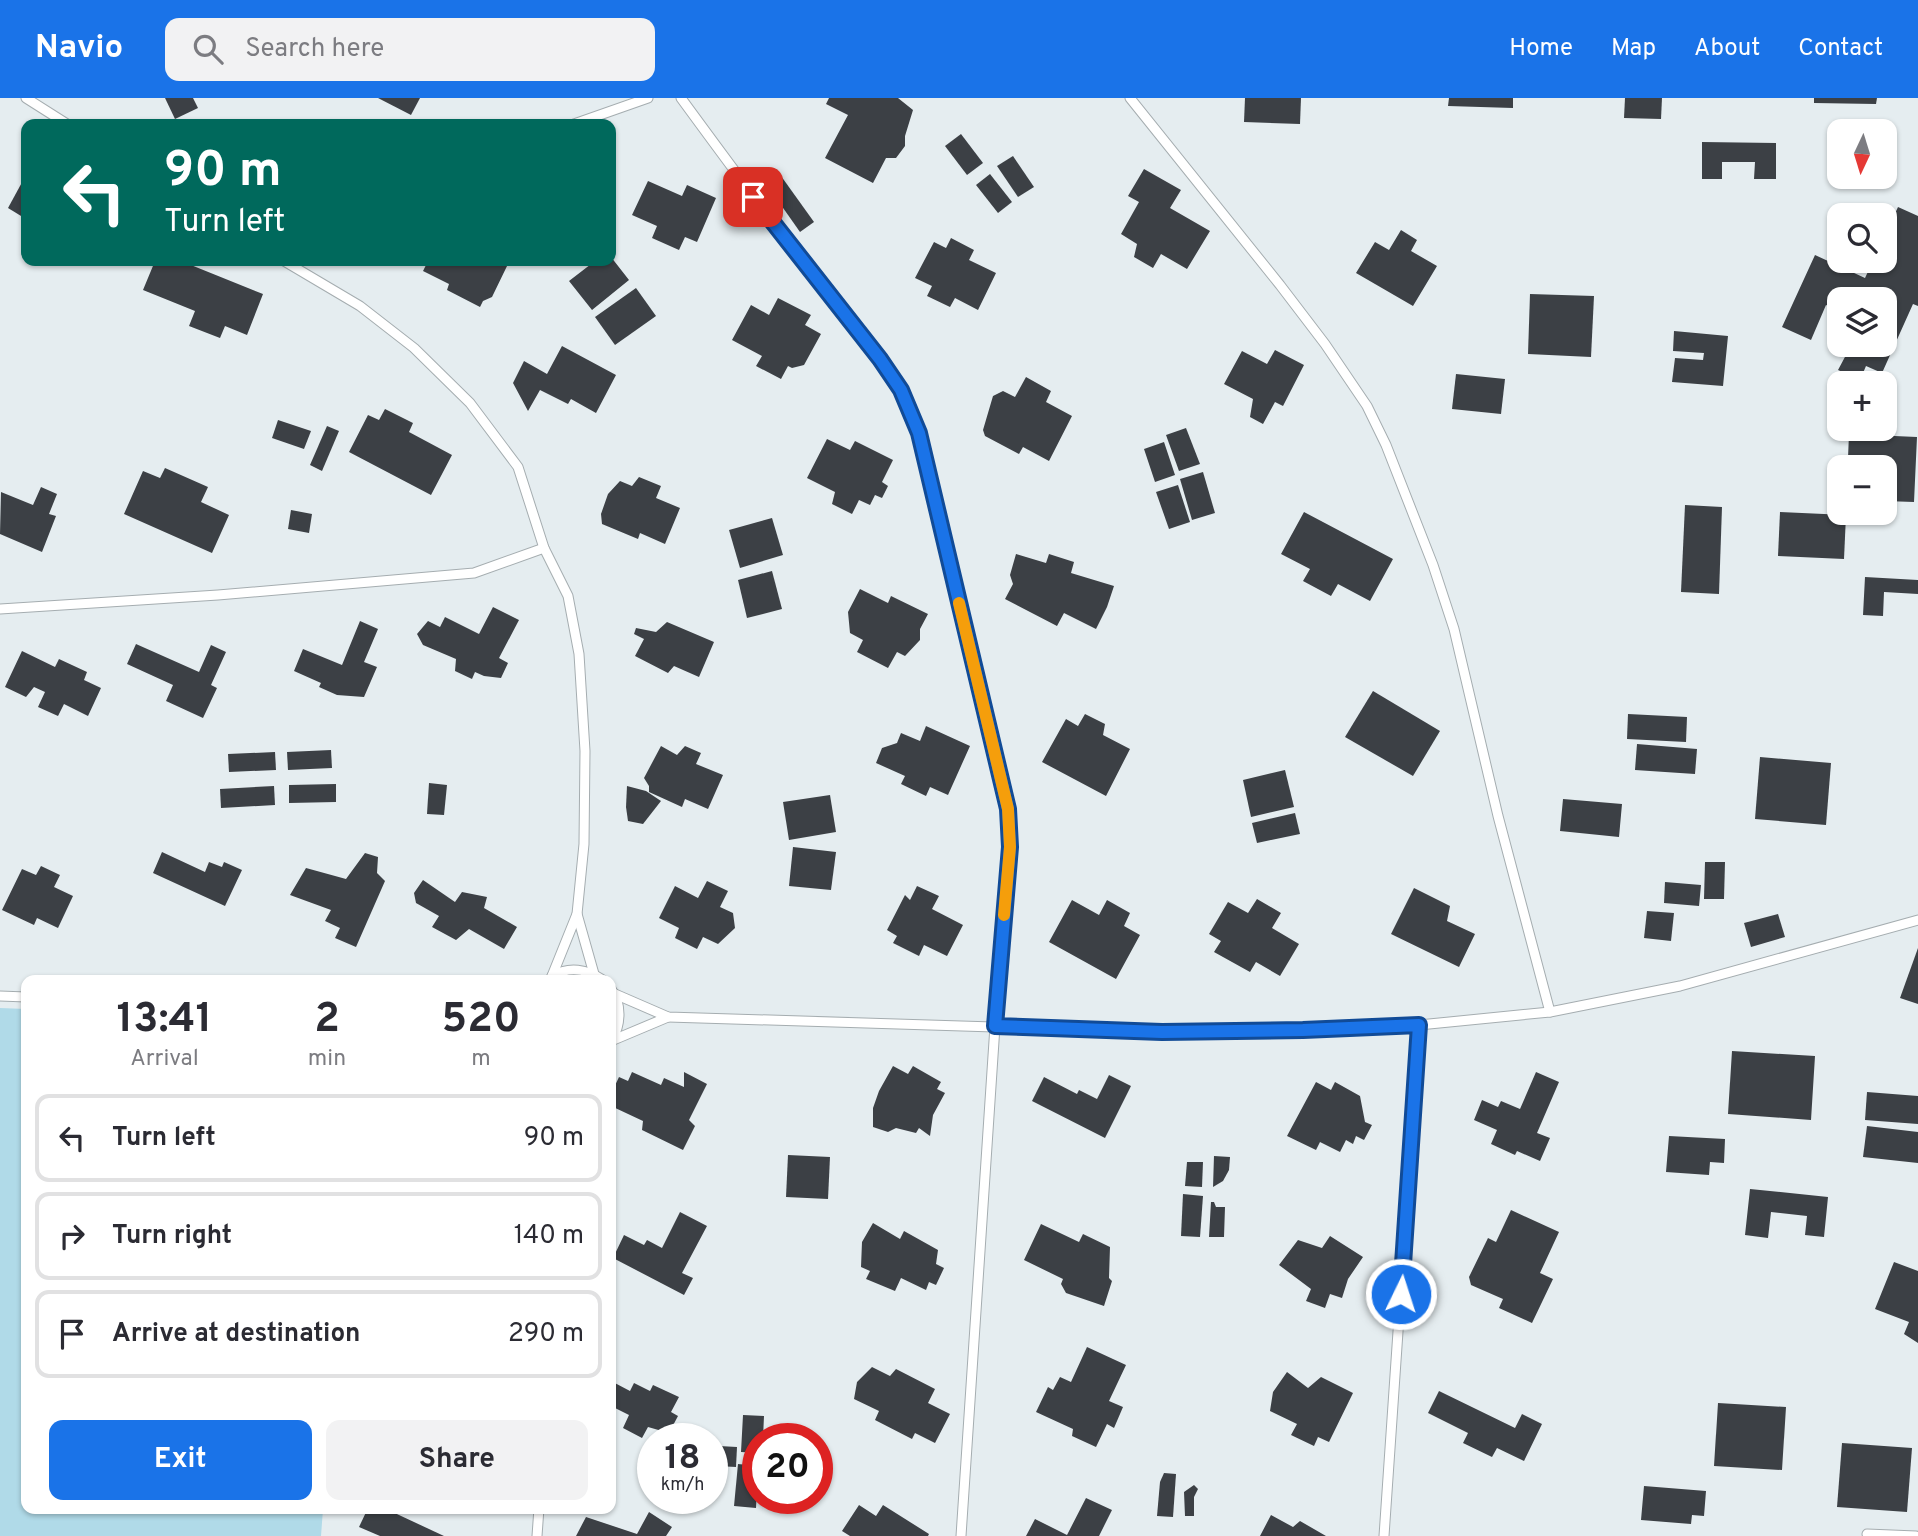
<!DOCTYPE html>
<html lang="en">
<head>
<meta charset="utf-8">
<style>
	body { margin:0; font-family:Overpass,sans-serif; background:#f2f2f3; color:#2b2b33; height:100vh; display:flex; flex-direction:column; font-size:26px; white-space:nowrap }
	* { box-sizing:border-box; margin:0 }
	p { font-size:23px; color:#7c7c81 }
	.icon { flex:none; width:38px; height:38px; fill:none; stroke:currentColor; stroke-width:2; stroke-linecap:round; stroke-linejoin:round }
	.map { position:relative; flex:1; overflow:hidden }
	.drawer { position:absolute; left:21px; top:877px; width:595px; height:539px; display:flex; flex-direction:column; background:#fff; border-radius:14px; box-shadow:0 2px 5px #0004 }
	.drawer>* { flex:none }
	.guide { position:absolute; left:21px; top:21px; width:595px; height:147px; border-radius:14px; box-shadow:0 2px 5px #0004; background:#00695c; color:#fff; overflow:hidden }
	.needle { width:46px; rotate:184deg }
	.buttons { position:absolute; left:1827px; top:21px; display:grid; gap:14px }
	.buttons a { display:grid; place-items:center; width:70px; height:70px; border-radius:14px; background:#fff; box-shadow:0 2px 5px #0004; font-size:35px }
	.speed { position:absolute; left:637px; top:1325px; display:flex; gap:14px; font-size:35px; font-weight:700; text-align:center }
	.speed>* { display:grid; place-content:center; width:91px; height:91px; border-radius:50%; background:#fff; box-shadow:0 2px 5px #0004; line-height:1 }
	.speed small { font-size:18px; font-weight:400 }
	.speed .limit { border:10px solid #d22; background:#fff; color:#111 }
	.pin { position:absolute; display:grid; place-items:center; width:60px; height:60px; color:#fff; margin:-30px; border-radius:14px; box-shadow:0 4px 10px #0006 }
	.me { position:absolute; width:77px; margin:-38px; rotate:4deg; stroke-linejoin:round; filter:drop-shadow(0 0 5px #0008) }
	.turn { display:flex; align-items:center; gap:24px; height:147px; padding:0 28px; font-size:32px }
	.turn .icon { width:91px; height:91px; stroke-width:2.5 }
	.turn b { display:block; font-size:49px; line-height:60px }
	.eta { display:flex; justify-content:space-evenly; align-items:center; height:119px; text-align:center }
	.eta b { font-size:42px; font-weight:700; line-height:49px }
	.action { display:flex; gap:14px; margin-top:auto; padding:14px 28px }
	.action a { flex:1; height:80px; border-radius:14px; background:#1a73e8; color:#fff; font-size:28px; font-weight:700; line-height:80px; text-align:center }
	.action a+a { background:#f2f2f3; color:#2b2b33 }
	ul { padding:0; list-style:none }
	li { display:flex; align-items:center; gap:21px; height:88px; margin:0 14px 10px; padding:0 14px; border:4px solid #e1e1e2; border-radius:14px }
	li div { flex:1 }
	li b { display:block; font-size:26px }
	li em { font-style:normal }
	header { display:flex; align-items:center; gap:42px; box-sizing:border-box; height:98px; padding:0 35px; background:#1a73e8; color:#fff }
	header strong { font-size:33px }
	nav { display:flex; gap:38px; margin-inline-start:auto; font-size:24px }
	.search { width:490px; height:63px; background:#f2f2f3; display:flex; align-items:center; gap:18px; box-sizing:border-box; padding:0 24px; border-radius:14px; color:#7c7c81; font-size:26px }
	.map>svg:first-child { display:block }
	.green { fill:#b0dae8 }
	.building { fill:#3c4045 }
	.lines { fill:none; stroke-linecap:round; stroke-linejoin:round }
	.service-casing { stroke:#a5adb0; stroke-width:11 }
	.service { stroke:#fff; stroke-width:9 }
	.route-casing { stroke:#114b97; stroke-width:18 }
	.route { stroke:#1a73e8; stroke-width:12 }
	.slow { stroke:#f59e0b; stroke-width:12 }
</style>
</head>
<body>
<header>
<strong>Navio</strong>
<div class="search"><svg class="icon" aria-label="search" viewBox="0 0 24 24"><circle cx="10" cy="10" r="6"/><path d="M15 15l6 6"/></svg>Search here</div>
<nav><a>Home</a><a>Map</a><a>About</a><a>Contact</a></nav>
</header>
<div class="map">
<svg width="1918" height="1438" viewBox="0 0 1918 1438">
	<rect width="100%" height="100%" fill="#e5edf0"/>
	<path class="green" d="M0,910L26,911V1410L323,1411L321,1438H0Z"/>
	<g class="building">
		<path d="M165,0H193L198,10L175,21Z"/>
		<path d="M378,0H420L411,17Z"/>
		<path d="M829,0H898L913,12L905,38V48L896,60H886L873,85L825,60L848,17L826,6Z"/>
		<path d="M1245,0H1301L1300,26L1244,24Z"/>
		<path d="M1449,0H1513V10L1448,8Z"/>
		<path d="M1625,0H1662L1661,21L1624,20Z"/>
		<path d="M1814,0H1877L1876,6L1814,5Z"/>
		<path d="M961,36L983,65L967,77L945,48Z"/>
		<path d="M1702,44L1776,45V81H1754L1755,64H1722V81H1702Z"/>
		<path d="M1013,58L1034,89L1018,99L997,68Z"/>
		<path d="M776,71L814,124L800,134L762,80Z"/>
		<path d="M1144,71L1181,92L1170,110L1210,133L1187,171L1161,156L1153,170L1134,159L1137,146L1121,136L1139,104L1128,98Z"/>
		<path d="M990,76L1012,104L998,115L976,87Z"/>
		<path d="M26,77V121L8,110Z"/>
		<path d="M648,83L682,98L687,87L716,100L697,144L685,139L679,152L652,140L657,128L632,117Z"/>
		<path d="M1898,109L1918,118V208L1913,206L1882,275L1866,268L1860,282L1838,272L1846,257L1832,251L1839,235V247H1885V201H1839V213L1826,207L1811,242L1782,229L1815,157L1865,180L1873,163H1885V137Z"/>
		<path d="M1401,132L1417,142L1411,153L1437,168L1413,208L1356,175L1375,144L1389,152Z"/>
		<path d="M951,140L974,152L969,162L996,175L978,212L955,200L950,209L927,198L932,188L915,180L934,144L946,150Z"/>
		<path d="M611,159L629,182L592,212L569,183L595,163H611Z"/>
		<path d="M155,163H181L263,196L247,237L225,228L220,240L189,228L195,213L143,192Z"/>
		<path d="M428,163H501L508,166L492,199L483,203L480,209L447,192L449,186L423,173Z"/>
		<path d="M636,190L656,218L615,247L595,219Z"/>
		<path d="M1530,196L1594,198L1591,259L1528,256Z"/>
		<path d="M778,200L811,217L805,227L821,236L804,267L792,270L788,268L781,281L756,268L762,258L732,242L751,207L769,217Z"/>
		<path d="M1674,233L1728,238L1723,288L1672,284L1675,260L1703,262L1704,255L1673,253Z"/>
		<path d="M562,248L616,277L596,315L571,301L568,306L540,292L528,313L513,285L524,263L547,276Z"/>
		<path d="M1275,252L1304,267L1283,308L1275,304L1263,326L1250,319L1253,301L1224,286L1242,253L1267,266Z"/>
		<path d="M1456,276L1505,281L1501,316L1452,311Z"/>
		<path d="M1026,279L1051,293L1046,304L1072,318L1049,363L1023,349L1019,356L985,338L983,332L993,298L1003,293L1015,299Z"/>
		<path d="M385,311L413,325L409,334L452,357L431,397L349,354L368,317L379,322Z"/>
		<path d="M278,322L311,333L304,351L272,340Z"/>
		<path d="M327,328L339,333L322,373L310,367Z"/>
		<path d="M1186,330L1200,366L1179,373L1166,337Z"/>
		<path d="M1849,336L1917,339L1914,404L1885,403V369H1873L1881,361L1848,360Z"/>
		<path d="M827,341L850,352L855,343L893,362L882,384L888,388L882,400L875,397L870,407L859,402L852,416L832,406L835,394L807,380Z"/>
		<path d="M1164,344L1175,377L1155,384L1144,351Z"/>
		<path d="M165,370L208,389L201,404L229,417L212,455L124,416L143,373L160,380Z"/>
		<path d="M1203,374L1215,415L1192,422L1180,381Z"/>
		<path d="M639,379L661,388L656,400L680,410L665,446L640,435L638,441L602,426L601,416L608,396L620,383L632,388Z"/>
		<path d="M1178,387L1190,424L1169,431L1156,394Z"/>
		<path d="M41,389L57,396L49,416L56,418L42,454L0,436L1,394L33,407Z"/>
		<path d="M1685,407L1722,409L1719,496L1681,494Z"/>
		<path d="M291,412L312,416L309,435L288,431Z"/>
		<path d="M1304,414L1393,461L1370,503L1338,486L1331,498L1303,483L1310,471L1281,456Z"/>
		<path d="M1780,414L1846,417L1844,461L1778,458Z"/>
		<path d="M772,420L783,457L740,470L729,432Z"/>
		<path d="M1016,456L1046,465L1049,456L1074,464L1071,475L1114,488L1107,509L1096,531L1064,515L1057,528L1005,501L1013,486L1010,477Z"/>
		<path d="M772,473L782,511L747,520L738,482Z"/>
		<path d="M1865,479L1918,482V496L1884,494L1883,518L1863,517Z"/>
		<path d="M860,491L888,505L891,498L928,516L920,531V542L905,558L897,554L888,570L857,554L863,542L850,535L848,514Z"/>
		<path d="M493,509L519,522L499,560L508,565L501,580L484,578L475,574L472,581L455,573L456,561L423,547L417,536L428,523L440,529L445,519L479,536Z"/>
		<path d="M360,523L378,531L364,564L377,569L364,599L337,597L319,589L321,585L294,573L303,551L342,567Z"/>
		<path d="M667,524L714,544L699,579L674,568L668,575L635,558L644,541L634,536L636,530L656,534Z"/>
		<path d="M136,546L199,574L211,547L226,554L211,587L217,590L203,620L166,603L173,587L127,566Z"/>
		<path d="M22,553L55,569L59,561L87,574L84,582L101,590L88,618L64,606L58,618L38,609L45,594L34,589L26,599L5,589Z"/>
		<path d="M1373,593L1440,633L1413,678L1345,639Z"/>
		<path d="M1085,616L1105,626L1103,637L1130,651L1106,698L1042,664L1066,621L1078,628Z"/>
		<path d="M1628,616L1687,619L1686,644L1627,641Z"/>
		<path d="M926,628L970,648L948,697L930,689L926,698L901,686L905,678L876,665L882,650L897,645L901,635L920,643Z"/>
		<path d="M1637,646L1697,651L1695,676L1635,672Z"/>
		<path d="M661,648L677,657L685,648L701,655L696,666L723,677L708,711L685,701L682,709L649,694V688L644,680Z"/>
		<path d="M331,652L332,670L288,672L287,654Z"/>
		<path d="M275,654L276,672L229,674L228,656Z"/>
		<path d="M1760,659L1831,665L1826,727L1755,721Z"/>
		<path d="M1285,672L1294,709L1251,719L1243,682Z"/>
		<path d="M429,685L447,687L444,717L427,716Z"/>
		<path d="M336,686V704L289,705V687Z"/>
		<path d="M274,688L275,707L221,710L220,691Z"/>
		<path d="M627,688L646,693L661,703L643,726L628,723L626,709Z"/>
		<path d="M830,697L836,734L789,742L783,704Z"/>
		<path d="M1563,701L1622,706L1619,739L1560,733Z"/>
		<path d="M1295,715L1300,736L1257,745L1252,725Z"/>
		<path d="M793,749L836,754L831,792L789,788Z"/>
		<path d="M162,754L205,774L209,764L222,769L224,764L242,772L225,808L153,775Z"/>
		<path d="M365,755L378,759L377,775L385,783L356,849L335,840L340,830L325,823L331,812L290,797L306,770L346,781Z"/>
		<path d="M1705,764H1725L1724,801H1704Z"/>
		<path d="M41,768L60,777L54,789L73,798L58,830L37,820L34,827L2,812L22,771L36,777Z"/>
		<path d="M423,782L455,804L462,794L487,799L484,810L517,829L504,851L469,831L456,842L432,829L439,818L416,805L414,795Z"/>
		<path d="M707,783L728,793L720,809L733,815L735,830L718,846L703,839L697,851L675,840L679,830L659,820L675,788L698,800Z"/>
		<path d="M1665,784L1701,787L1699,808L1664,805Z"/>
		<path d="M917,788L939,798L932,811L963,827L947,858L924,847L919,858L893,845L897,838L887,832L905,797L910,802Z"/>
		<path d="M1414,790L1450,808L1447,823L1475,836L1459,869L1391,836Z"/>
		<path d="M1257,801L1281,815L1272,830L1299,846L1280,878L1256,864L1250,874L1214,854L1221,843L1209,836L1228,804L1248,815Z"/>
		<path d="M1072,802L1099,817L1107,802L1130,815L1124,828L1140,837L1116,881L1049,844Z"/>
		<path d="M1647,813L1674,815L1671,843L1644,840Z"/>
		<path d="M1778,816L1785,839L1751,849L1744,825Z"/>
		<path d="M1918,850V906L1900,900Z"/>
		<path d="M1732,953L1815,958L1811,1022L1728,1016Z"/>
		<path d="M893,968L908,976L913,968L941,984L937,991L945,995L933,1017L930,1038L919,1030L916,1035L896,1030L888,1034L873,1029V1010L879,993Z"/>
		<path d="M632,974L661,987L664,980L684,989V974L707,986L689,1022L695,1028L683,1052L642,1032L643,1023L611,1008V996L619,979L628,983Z"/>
		<path d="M1536,974L1559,984L1537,1035L1550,1040L1540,1063L1517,1053L1515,1057L1491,1046L1497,1032L1474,1022L1482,1002L1498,1009L1501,1003L1520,1011Z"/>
		<path d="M1109,977L1131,988L1105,1040L1032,1003L1044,979L1077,996L1079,992L1097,1001Z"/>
		<path d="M1316,984L1331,992L1335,984L1360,998L1365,1024L1372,1027L1364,1042L1356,1038L1353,1046L1346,1042L1340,1054L1320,1044L1316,1052L1287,1038Z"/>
		<path d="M1867,994L1918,998V1026L1865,1022Z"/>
		<path d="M1867,1028L1918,1034V1065L1863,1059Z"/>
		<path d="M1669,1038L1725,1041L1724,1065L1710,1064L1709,1077L1666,1074Z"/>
		<path d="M788,1057L830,1059L828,1101L786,1099Z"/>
		<path d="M1214,1058L1230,1059L1229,1072L1223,1083L1213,1089Z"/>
		<path d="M1187,1064H1203L1202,1089L1185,1088Z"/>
		<path d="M1750,1091L1828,1099L1824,1139L1805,1137L1807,1118L1771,1114L1768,1140L1745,1137Z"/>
		<path d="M1183,1096L1203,1098L1200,1139L1181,1138Z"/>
		<path d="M1211,1104H1214L1216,1109H1225L1224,1139H1209Z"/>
		<path d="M1511,1112L1559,1134L1540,1175L1553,1181L1532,1225L1499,1210L1503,1201L1471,1187L1469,1179L1488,1140L1496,1144Z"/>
		<path d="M680,1114L707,1128L682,1175L693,1180L684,1197L613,1160L624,1137L644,1147L647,1142L662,1150Z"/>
		<path d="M873,1125L900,1141L904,1133L938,1152L936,1166L944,1170L936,1187L929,1184L926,1192L901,1180L895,1193L866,1181L870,1173L861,1169L862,1144Z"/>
		<path d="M1041,1126L1079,1144L1083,1136L1110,1149L1109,1180L1112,1183L1104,1208L1066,1195L1061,1186L1063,1181L1024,1162Z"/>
		<path d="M1330,1138L1363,1159L1348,1181L1342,1200L1330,1196L1325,1210L1306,1203L1311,1191L1279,1167L1298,1142L1322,1150Z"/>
		<path d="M1894,1164L1918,1173V1245L1904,1236L1909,1224L1875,1211Z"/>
		<path d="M1087,1249L1126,1267L1109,1303L1123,1309L1114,1330L1107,1326L1096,1349L1072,1338L1073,1331L1036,1314L1048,1289L1053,1292L1060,1279L1071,1284Z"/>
		<path d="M872,1269L890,1278L896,1271L935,1291L928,1305L950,1316L935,1345L915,1335L912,1341L875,1322L879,1313L854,1301L857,1284Z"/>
		<path d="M1287,1274L1308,1290L1321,1279L1353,1295L1329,1344L1318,1339L1314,1348L1291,1337L1297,1326L1270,1313L1273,1294Z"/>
		<path d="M611,1283L630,1293L634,1285L650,1293L653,1287L679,1299L671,1314L678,1318L669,1335L648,1329L642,1340L623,1330L629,1317L611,1308Z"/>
		<path d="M1439,1293L1515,1330L1522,1316L1542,1326L1524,1363L1497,1350L1492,1359L1463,1345L1468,1335L1428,1315Z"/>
		<path d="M1718,1305L1786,1309L1782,1372L1714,1368Z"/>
		<path d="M743,1317L764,1318L763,1340H758V1355L741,1354Z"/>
		<path d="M1842,1345L1912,1350L1907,1414L1837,1409Z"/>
		<path d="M719,1348L737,1349L736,1369L717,1368Z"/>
		<path d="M738,1366L758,1368L756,1410L734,1408Z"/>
		<path d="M1164,1375L1176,1376L1173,1419L1157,1418L1160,1384Z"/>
		<path d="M1194,1387L1198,1391L1194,1399V1418H1185L1184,1394Z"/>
		<path d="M1644,1388L1706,1393L1704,1418L1692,1417L1691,1426L1641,1422Z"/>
		<path d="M1086,1400L1112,1412L1099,1438H1026L1035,1421L1067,1437Z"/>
		<path d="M859,1407L876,1418L883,1407L929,1436L928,1438H850L842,1433Z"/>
		<path d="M368,1410H384L444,1438H380L359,1429Z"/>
		<path d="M649,1414L672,1429L666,1438H576L586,1419L637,1436Z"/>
		<path d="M1271,1417L1293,1429L1300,1423L1326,1438H1260Z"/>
	</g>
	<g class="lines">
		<g class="service-casing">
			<g id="service">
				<path d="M26,0L67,26"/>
				<path d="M681,0C722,56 763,112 806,167C848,220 895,270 919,335L1008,711L1010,749L995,928L961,1438"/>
				<path d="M1130,0L1280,187L1325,246L1367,308L1386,347L1433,467L1454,531L1498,718L1550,914"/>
				<path d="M574,26L648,0"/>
				<path d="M284,163L360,208L414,250L470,305L518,369L544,450L568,498L579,556L585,653L584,746L577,816L552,878"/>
				<path d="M0,511L218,497L474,475L544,450"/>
				<path d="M577,816L594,876"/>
				<path d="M552,878C569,868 587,871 603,882"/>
				<path d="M611,891C622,906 621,926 612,942"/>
				<path d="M615,896L668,919L1162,934L1303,932L1419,927L1550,914L1680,888L1918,822"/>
				<path d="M0,898L26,899"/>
				<path d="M611,943L668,919"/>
				<path d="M1867,1436L1916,1438"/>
				<path d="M537,1438L539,1410"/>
				<path d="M1384,1438L1419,927"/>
			</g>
		</g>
		<use href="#service" class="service"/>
	</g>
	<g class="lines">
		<g class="route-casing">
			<path id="route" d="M753,99L880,261L901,292L919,335L1008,711L1010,749L995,928L1162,934L1303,932L1419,927L1401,1196"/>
		</g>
		<use href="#route" class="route"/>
		<path class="slow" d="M959,505L1008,711L1010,749L1004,817"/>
	</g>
</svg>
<div class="buttons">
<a><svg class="needle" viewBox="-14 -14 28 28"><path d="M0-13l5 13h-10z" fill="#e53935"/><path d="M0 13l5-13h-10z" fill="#7c7c81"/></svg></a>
<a><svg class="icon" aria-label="search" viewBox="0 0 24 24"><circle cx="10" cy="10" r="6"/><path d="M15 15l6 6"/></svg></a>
<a><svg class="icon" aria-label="layers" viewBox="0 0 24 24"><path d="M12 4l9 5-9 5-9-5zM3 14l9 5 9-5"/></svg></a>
<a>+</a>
<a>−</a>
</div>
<div class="speed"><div>18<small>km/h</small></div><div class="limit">20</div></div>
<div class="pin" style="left:753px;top:99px;background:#d93025"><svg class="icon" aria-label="arrive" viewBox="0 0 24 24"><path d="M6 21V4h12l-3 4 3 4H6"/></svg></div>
<svg class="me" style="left:1401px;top:1196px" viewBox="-20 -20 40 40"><circle r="17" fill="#1a73e8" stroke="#fff" stroke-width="3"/><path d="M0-11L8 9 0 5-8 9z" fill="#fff"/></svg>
<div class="guide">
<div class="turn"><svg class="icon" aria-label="left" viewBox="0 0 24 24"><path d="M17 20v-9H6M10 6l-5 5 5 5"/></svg><div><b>90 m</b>Turn left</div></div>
</div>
<section class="drawer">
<div class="eta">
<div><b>13:41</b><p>Arrival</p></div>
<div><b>2</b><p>min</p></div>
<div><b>520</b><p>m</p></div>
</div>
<ul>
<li><svg class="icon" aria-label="left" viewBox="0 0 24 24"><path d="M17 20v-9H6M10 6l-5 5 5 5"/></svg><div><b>Turn left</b></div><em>90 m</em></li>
<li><svg class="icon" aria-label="right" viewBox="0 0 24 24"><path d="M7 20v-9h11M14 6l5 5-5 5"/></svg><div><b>Turn right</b></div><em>140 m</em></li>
<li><svg class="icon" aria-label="arrive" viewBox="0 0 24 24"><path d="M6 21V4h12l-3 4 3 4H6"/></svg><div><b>Arrive at destination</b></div><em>290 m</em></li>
</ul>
<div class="action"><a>Exit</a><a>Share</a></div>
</section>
</div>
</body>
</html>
